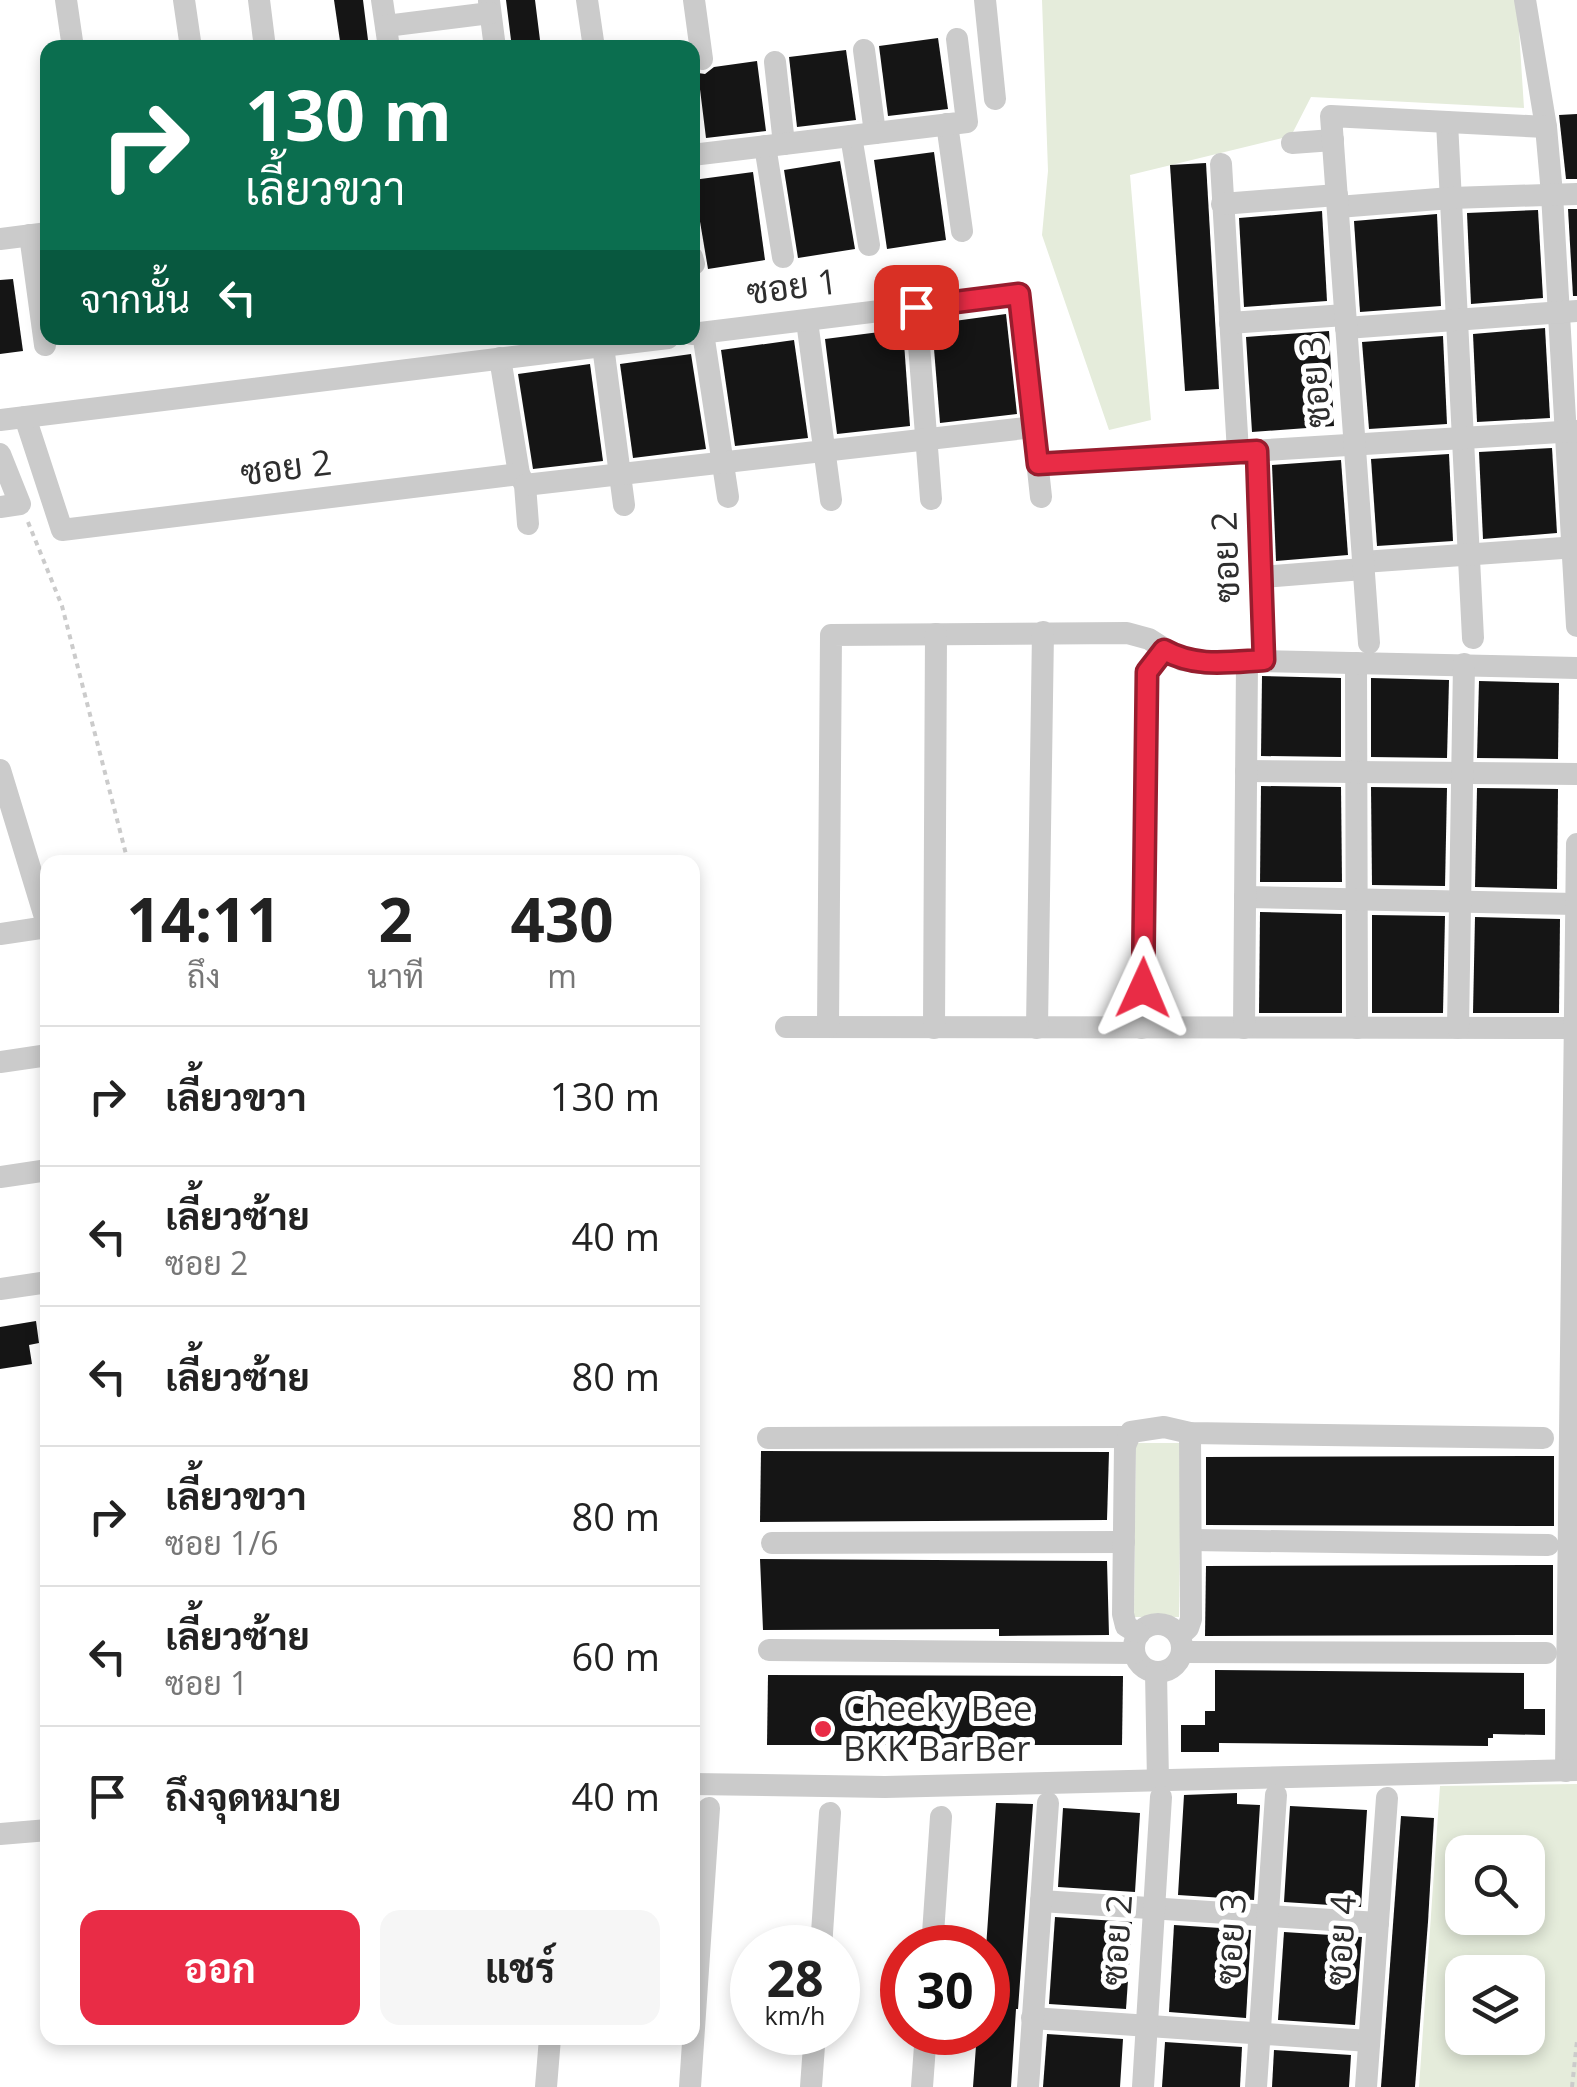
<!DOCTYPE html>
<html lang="th">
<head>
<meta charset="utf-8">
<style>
	body { margin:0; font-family:"Open Sans",Sarabun,sans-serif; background:#f6f6f6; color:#222; height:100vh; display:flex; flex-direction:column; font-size:38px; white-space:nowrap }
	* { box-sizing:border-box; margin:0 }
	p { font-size:32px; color:#767676 }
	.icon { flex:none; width:55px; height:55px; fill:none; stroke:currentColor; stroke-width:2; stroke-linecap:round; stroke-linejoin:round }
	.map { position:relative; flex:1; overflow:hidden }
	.sheet { position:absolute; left:40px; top:855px; width:660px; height:1190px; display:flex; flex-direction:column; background:#fff; border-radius:20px; box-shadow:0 5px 15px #0003 }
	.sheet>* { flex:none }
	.hud { position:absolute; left:40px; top:40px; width:660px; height:305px; border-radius:20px; box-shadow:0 5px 15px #0003; background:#0b6e4f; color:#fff; overflow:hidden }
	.tools { position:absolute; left:1445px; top:1835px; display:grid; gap:20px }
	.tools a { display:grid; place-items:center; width:100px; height:100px; border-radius:20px; background:#fff; box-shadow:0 5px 15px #0003; font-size:50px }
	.speed { position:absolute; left:730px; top:1925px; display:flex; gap:20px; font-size:50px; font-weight:700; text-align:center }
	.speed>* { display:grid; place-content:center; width:130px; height:130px; border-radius:50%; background:#fff; box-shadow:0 5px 15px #0003; line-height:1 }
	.speed small { font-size:25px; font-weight:400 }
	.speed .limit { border:15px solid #d22; background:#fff; color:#111 }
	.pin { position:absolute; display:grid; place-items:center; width:85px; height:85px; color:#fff; margin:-42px; border-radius:20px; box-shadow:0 5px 15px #0006 }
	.me { position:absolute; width:110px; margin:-55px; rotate:1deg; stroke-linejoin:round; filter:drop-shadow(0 0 8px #0008) }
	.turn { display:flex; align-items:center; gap:35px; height:210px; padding:0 40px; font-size:45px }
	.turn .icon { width:130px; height:130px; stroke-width:2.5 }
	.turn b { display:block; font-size:70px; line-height:85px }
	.then { display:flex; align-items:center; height:95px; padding:0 40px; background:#0003; gap:20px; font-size:38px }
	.eta { display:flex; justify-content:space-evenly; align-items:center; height:170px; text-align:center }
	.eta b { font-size:60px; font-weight:700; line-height:70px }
	.cta { display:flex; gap:20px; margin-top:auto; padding:20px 40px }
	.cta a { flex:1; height:115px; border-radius:20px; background:#e92c46; color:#fff; font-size:40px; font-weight:700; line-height:115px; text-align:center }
	.cta a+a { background:#f6f6f6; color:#222 }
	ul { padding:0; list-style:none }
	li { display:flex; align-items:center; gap:30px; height:140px; padding:0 40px; border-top:2px solid #e0e0e0 }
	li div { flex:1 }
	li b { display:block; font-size:38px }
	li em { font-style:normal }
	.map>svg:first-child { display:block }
	.green { fill:#e5ecdb; fill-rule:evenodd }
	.building { fill:#151515 }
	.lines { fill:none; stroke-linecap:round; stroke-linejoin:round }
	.path { stroke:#cbcbcb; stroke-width:4; stroke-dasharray:5 5; stroke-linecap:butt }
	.minor { stroke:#cbcbcb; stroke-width:22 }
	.route-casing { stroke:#971d2e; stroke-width:25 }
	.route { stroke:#e92c46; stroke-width:18 }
	.poi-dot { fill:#e92c46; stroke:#fff; stroke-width:4 }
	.labels { text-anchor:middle; stroke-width:10; stroke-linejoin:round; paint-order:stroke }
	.street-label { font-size:35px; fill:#2e2e2e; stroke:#fff }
	.poi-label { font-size:35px; fill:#2e2e2e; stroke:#fff; text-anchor:start }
</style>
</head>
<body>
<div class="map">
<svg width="1577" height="2087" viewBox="0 0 1577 2087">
	<rect width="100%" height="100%" fill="#fff"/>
	<g class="green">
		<path d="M1042,0H1517L1524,108L1311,97L1291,136L1130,175L1151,420L1109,430L1042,235L1048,171Z"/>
		<path d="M1136,1443H1181L1179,1617H1134Z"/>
		<path d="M1577,1784V2087H1419L1440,1786ZM1462,1852H1528V1918H1462ZM1462,1972H1528V2038H1462Z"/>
	</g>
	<g class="building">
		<path d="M334,0H363L369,48H341Z"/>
		<path d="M506,0H535L541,48H512Z"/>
		<path d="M938,38L948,109L888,116L879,46Z"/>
		<path d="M846,50L856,120L797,127L789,57Z"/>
		<path d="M757,61L766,131L706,138L698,73L705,74L714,67Z"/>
		<path d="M1577,114V179H1566L1559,115Z"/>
		<path d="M934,152L946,240L887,249L874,160Z"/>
		<path d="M840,161L855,249L798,258L784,170Z"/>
		<path d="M1206,163L1219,389L1185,391L1170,165Z"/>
		<path d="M753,172L765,260L708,269L693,180Z"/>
		<path d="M1568,209H1577V296H1573Z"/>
		<path d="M1538,210L1543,298L1471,304L1467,213Z"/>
		<path d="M1322,211L1327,301L1244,307L1239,218Z"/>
		<path d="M1437,214L1441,306L1360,312L1354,221Z"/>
		<path d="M13,279L23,351L0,354V280Z"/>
		<path d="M1006,314L1017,414L940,423L932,324Z"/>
		<path d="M1545,328L1550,418L1477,422L1473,334Z"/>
		<path d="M903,329L910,426L837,434L825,339Z"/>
		<path d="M1329,331L1334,426L1252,432L1246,337Z"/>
		<path d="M1443,336L1447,424L1369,429L1362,342Z"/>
		<path d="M794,340L808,438L735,446L721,350Z"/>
		<path d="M691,354L706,449L633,458L620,364Z"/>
		<path d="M590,364L603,461L533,469L518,374Z"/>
		<path d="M1552,448L1557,533L1483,539L1479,452Z"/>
		<path d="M1449,454L1453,541L1377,546L1371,459Z"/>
		<path d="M1341,460L1348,555L1276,561L1272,465Z"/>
		<path d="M1262,676L1341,678V757L1261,756Z"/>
		<path d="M1371,678L1449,680L1447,758L1371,757Z"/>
		<path d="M1479,681L1559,683L1558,759L1477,758Z"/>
		<path d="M1261,786L1341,787L1342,882H1260Z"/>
		<path d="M1371,787L1447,788L1445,886L1372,885Z"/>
		<path d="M1477,788L1558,789L1557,889L1475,887Z"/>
		<path d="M1260,912L1342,914V1013H1259Z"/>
		<path d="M1372,915L1445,916L1443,1013H1372Z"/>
		<path d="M1475,917L1560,919L1559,1013H1473Z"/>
		<path d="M36,1321L39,1343L29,1345L32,1364L0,1369V1327Z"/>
		<path d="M761,1451L1109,1452L1107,1520L760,1522Z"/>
		<path d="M1554,1456V1526L1206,1525V1457Z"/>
		<path d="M760,1559L1107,1561L1109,1635L999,1636V1629L763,1630Z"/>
		<path d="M1553,1565V1635L1205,1636L1206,1566Z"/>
		<path d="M1215,1670L1524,1673V1709H1545V1735L1493,1734V1738H1488V1746L1219,1743V1752H1181V1725H1205V1711H1215Z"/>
		<path d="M768,1675L1123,1676L1122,1745H767Z"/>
		<path d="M1237,1793V1804L1260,1805L1254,1900L1178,1895L1184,1795Z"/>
		<path d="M996,1803L1033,1804L1018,2009H1016L1011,2087H973L977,2032H988L986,1948Z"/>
		<path d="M1290,1806L1367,1810L1361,1907L1284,1902Z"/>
		<path d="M1063,1808L1140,1813L1135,1892L1058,1887Z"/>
		<path d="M1401,1816L1434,1818L1428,1922L1415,2087H1381Z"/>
		<path d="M1055,1917L1132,1922L1126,2009L1049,2004Z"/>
		<path d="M1174,1925L1251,1930L1246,2018L1169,2012Z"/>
		<path d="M1284,1932L1362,1937L1355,2025L1278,2020Z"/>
		<path d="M1047,2034L1123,2039L1120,2087H1043Z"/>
		<path d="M1165,2042L1242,2047L1240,2087H1162Z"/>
		<path d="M1274,2050L1351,2055L1349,2087H1272Z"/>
	</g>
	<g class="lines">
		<g class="path">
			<path d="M28,522L62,606L128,862"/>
			<path d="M1572,2087L1577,2041"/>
		</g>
		<g class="minor">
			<path d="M66,0L73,48"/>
			<path d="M184,0L191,48"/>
			<path d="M259,0L265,48"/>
			<path d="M382,0L389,48"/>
			<path d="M587,0L594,48"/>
			<path d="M694,0L702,59"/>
			<path d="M985,0L995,99"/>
			<path d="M1525,0L1546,127L1552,194L1577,626"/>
			<path d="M489,1L495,48"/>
			<path d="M386,26L490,13"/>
			<path d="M864,50L875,133"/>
			<path d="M775,62L784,144"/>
			<path d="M1447,122L1473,638"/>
			<path d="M947,124L962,231"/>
			<path d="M851,136L869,245"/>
			<path d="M1292,143L1333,140"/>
			<path d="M765,146L783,257"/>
			<path d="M692,155L967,122L957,39"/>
			<path d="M1221,164L1238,452"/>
			<path d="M1222,204L1337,195"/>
			<path d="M1338,207L1451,198L1577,194"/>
			<path d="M30,235L45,345"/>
			<path d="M0,239L48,233"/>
			<path d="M692,257L694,264"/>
			<path d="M916,307L931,499"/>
			<path d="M807,321L831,500"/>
			<path d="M1230,323L1345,315"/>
			<path d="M1346,328L1577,311"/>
			<path d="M703,333L728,497"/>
			<path d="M692,334L1019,294L1041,497"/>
			<path d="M603,346L624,505"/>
			<path d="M500,358L519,474L525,485L528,524"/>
			<path d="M25,417L62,530L519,474"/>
			<path d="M0,420L668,338"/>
			<path d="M1257,451L1264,661"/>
			<path d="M0,454L20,504L0,507"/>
			<path d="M1038,464L1577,431"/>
			<path d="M525,485L1034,427"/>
			<path d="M1363,562L1577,547"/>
			<path d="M1262,577L1363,569"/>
			<path d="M1369,643L1331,116L1546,127"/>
			<path d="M1356,663L1357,1028"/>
			<path d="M0,770L48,927"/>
			<path d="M1246,771L1577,774"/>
			<path d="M1245,897L1576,904"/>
			<path d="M0,934L47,927"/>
			<path d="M786,1027L1574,1028"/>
			<path d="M828,1027L831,635L1127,633L1149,639L1182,660L1207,664L1264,661L1577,668"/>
			<path d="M934,1028L936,634"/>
			<path d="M1037,1028L1043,632"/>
			<path d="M1142,1028L1147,672L1164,650"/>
			<path d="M1244,1028L1247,662"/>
			<path d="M1458,1028L1464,664"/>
			<path d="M0,1062L48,1055"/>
			<path d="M0,1177L48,1170"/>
			<path d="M0,1289L48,1282"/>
			<path d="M768,1438L1128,1437"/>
			<path d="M1191,1540L1548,1545"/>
			<path d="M772,1543L1124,1542"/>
			<circle cx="1158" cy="1648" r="24"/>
			<path d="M1139,1634L1126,1626L1123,1614L1125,1446L1131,1432L1164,1427L1190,1433L1543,1438"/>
			<path d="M1179,1636L1188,1628L1191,1619L1190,1433"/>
			<path d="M769,1650L1134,1653"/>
			<path d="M1182,1652L1546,1653"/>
			<path d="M1156,1672L1158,1782"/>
			<path d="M1566,1771L1577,844"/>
			<path d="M692,1784L885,1787L1577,1770"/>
			<path d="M0,1834L48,1830"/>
			<path d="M1041,1901L1378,1923"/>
			<path d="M821,1948L830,1813"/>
			<path d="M932,1948L941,1817"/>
			<path d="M1032,2018L1369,2041"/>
			<path d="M546,2087L550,2038"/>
			<path d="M690,2087L709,1808"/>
			<path d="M811,2087L815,2032"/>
			<path d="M922,2087L926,2032"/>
			<path d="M1028,2087L1048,1803"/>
			<path d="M1143,2087L1161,1797"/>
			<path d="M1256,2087L1276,1795"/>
			<path d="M1366,2087L1387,1798"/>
		</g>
	</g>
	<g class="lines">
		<g class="route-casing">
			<path id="route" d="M916,307L1019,294L1038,464L1257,451L1264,660C1229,662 1196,668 1164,650L1147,672L1143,988"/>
		</g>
		<use href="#route" class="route"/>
	</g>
	<circle class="poi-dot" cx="823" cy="1729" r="10"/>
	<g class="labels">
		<g class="street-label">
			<text transform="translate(792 287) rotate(-7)" y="12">ซอย 1</text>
			<text transform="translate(1315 382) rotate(-94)" y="12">ซอย 3</text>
			<text transform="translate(286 468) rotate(-7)" y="12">ซอย 2</text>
			<text transform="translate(1226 557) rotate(-92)" y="12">ซอย 2</text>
			<text transform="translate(1231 1939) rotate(-86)" y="12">ซอย 3</text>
			<text transform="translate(1117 1940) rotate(-86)" y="12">ซอย 2</text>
			<text transform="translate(1341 1940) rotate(-86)" y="12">ซอย 4</text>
		</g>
		<g class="poi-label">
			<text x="843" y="1721">Cheeky Bee<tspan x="843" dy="40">BKK BarBer</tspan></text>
		</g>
	</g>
</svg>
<div class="tools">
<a><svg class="icon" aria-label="search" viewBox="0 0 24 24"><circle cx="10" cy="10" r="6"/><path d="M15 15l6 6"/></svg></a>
<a><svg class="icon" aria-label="layers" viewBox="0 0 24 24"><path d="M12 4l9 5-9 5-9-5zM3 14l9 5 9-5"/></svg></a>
</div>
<div class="speed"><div>28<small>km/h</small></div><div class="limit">30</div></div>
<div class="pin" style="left:916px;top:307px;background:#d93025"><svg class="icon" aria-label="arrive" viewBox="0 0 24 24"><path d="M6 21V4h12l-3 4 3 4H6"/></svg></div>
<svg class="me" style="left:1143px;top:988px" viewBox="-20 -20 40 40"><path d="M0-17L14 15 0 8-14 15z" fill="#e92c46" stroke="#fff" stroke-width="4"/></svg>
<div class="hud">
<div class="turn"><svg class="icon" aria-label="right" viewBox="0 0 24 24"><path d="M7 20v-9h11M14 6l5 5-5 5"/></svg><div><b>130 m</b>เลี้ยวขวา</div></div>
<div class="then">จากนั้น<svg class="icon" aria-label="left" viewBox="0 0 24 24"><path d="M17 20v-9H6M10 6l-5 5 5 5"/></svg></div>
</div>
<section class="sheet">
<div class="eta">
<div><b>14:11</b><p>ถึง</p></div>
<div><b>2</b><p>นาที</p></div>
<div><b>430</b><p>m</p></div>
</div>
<ul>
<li><svg class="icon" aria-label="right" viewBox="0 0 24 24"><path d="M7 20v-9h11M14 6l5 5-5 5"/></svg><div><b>เลี้ยวขวา</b></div><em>130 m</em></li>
<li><svg class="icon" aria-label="left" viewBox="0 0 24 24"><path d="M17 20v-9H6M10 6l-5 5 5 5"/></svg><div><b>เลี้ยวซ้าย</b><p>ซอย 2</p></div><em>40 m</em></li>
<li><svg class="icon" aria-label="left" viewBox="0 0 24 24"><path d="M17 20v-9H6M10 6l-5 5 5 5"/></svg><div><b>เลี้ยวซ้าย</b></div><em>80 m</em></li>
<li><svg class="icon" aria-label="right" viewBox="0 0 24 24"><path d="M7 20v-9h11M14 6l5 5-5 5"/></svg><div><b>เลี้ยวขวา</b><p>ซอย 1/6</p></div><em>80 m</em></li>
<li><svg class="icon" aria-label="left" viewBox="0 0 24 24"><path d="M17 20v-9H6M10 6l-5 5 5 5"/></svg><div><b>เลี้ยวซ้าย</b><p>ซอย 1</p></div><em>60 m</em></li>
<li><svg class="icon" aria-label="arrive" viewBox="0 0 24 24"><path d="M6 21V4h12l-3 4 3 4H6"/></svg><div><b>ถึงจุดหมาย</b></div><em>40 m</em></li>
</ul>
<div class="cta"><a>ออก</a><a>แชร์</a></div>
</section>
</div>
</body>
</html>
